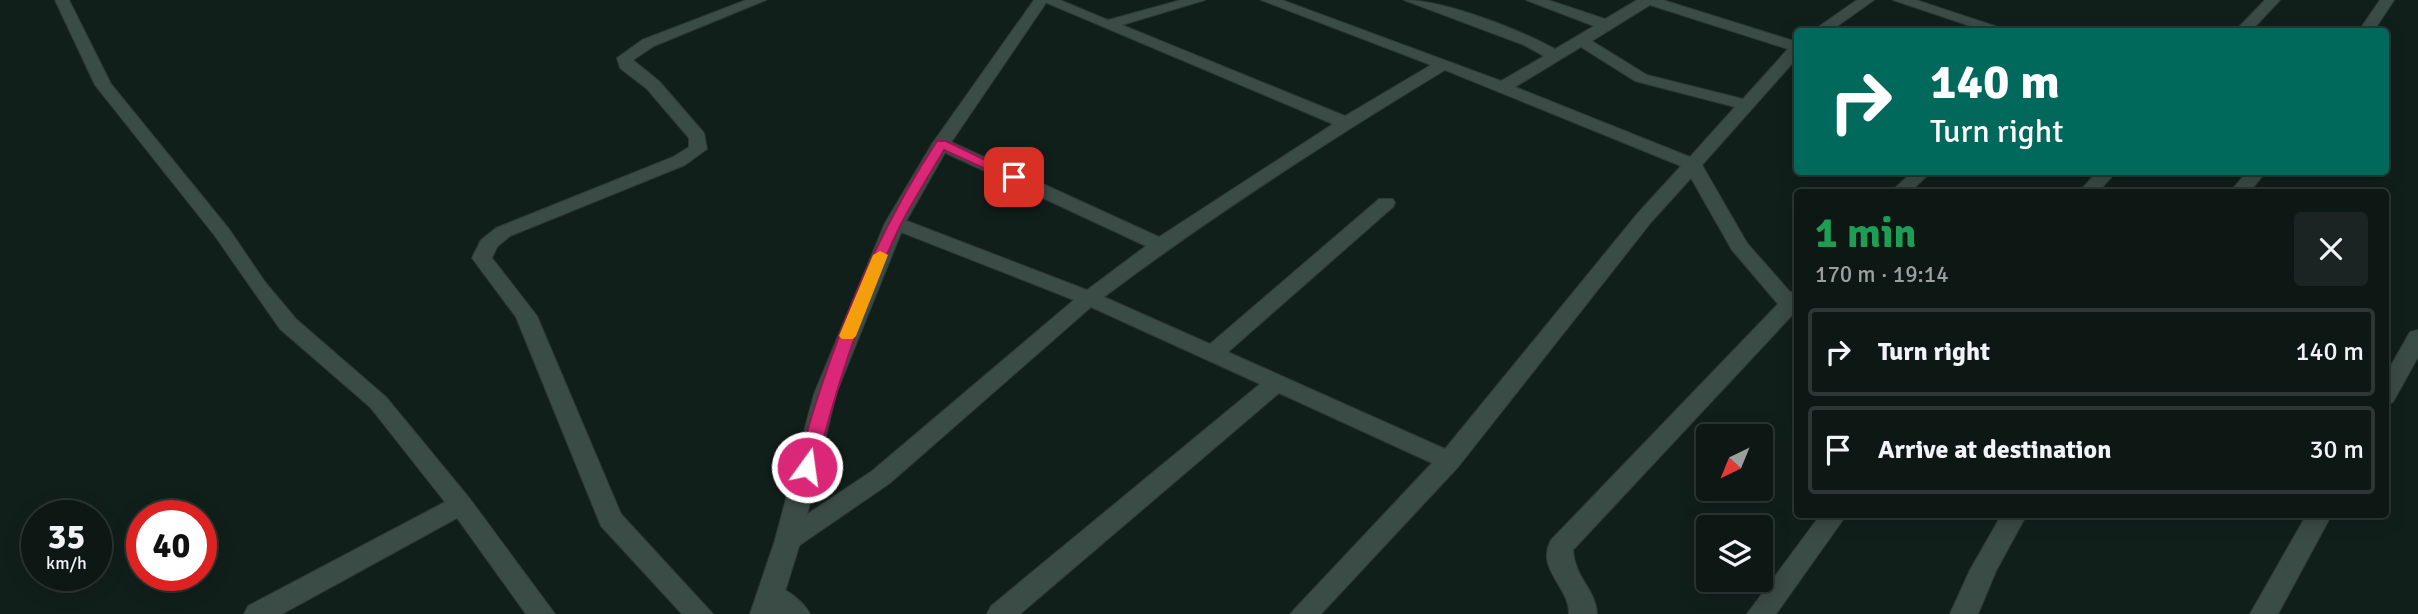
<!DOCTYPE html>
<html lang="en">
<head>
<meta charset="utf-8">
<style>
	body { margin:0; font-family:Signika,sans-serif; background:#1b2422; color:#f1f3f6; height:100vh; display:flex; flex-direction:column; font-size:26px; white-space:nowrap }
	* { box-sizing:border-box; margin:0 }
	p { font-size:23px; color:#9a9fa0 }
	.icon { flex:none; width:38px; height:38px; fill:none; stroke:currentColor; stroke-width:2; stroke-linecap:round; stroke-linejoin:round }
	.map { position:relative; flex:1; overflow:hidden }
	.panel { position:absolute; left:1794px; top:189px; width:595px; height:329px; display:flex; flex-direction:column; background:#0d1714; border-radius:7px; box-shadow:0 4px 18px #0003,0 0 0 2px #2d3634 }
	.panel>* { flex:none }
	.banner { position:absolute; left:1794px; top:28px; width:595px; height:147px; border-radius:7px; box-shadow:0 4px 18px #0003,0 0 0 2px #2d3634; background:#00695c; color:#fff; overflow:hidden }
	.needle { width:46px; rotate:223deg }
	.fabs { position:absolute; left:1696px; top:424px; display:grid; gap:14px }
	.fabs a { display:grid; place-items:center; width:77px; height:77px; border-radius:7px; background:#0d1714; box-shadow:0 4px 18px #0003,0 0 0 2px #2d3634; font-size:35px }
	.speed { position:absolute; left:21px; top:500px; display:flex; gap:14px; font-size:35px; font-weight:700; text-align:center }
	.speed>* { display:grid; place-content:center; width:91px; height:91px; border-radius:50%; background:#0d1714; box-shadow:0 4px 18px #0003,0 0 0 2px #2d3634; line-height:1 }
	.speed small { font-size:18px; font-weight:400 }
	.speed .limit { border:10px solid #d22; background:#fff; color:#111 }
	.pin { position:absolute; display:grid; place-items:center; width:60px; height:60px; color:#fff; margin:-30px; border-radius:14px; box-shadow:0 4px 10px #0006 }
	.me { position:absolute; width:77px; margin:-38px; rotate:14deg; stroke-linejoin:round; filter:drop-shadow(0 0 5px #0008) }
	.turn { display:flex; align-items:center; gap:24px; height:147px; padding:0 21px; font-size:32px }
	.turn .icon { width:91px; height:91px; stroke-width:2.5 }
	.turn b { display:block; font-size:49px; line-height:60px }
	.round { display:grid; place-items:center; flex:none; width:74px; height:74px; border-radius:7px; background:#1b2422 }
	.head { display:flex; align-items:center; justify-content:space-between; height:119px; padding:0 21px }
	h1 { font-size:42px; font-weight:700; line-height:52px; color:#1e9e55 }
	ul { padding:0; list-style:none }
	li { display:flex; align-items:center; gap:21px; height:88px; margin:0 14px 10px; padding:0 7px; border:4px solid #2d3634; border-radius:7px }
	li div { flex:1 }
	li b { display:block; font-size:26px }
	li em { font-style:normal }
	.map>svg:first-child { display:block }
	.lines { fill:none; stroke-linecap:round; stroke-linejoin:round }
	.street-casing { stroke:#2e3834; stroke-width:2 }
	.secondary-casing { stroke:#2e3834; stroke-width:2 }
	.street { fill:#3b4b45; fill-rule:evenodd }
	.secondary { fill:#3b4b45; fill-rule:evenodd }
	.route { fill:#db2777; stroke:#8e194d; stroke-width:2 }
	.slow { fill:#f59e0b }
</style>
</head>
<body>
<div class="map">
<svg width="2418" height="614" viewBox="0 0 2418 614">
	<rect width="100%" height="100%" fill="#111f1b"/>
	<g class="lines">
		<g class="street-casing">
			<g id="street">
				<path d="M55,0H69L111,84L229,229L265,282L296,319L386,397L470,499L555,614H526L457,518L282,614H244L248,606L445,502L370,407L280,329L215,236L95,85Z"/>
				<path d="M746,0H766L654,46L633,60L659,81L704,133L707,149L685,165L510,236L497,247L492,258L537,316L621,514L713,614H682L601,526L516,317L472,258L481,240L496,228L673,157L689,147V138L647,89L620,68L617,58L642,40Z"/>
				<path d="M1040,0H1060L1108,20L1181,0H1205L1122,25L1345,116L1431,65L1261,0H1282L1501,81L1544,56L1524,45L1404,0C1444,0 1518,29 1555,49L1594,26L1526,0H1548L1605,19L1637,0H1663L1797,42V58L1702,165L1747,243L1790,292L1797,291V310L1573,550C1575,579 1596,589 1597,614H1569C1570,587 1535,569 1551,540L1778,304L1732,250L1691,178L1652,221L1458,467L1321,614H1290L1432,463L1279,393L1020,614H987L991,606L1260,384L1091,307L890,483L797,547L788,550L779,547L775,540L779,533L872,471L1074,300L888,227L885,223L888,219H902L1087,290L1146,246L935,148L932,144L935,140H947L1159,237L1333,124ZM1650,5L1788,49L1743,99L1647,75L1592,41ZM1581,47L1635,81L1735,107L1690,157L1515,87ZM1445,70L1681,166L1638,213L1445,449L1228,352L1393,207L1395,203L1393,199H1379L1210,344L1104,297C1213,215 1328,141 1445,70Z"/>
				<path d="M1857,0H1874L1829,32H1811Z"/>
				<path d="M1893,0H1916L2013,32H1988Z"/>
				<path d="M2265,0H2280L2250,32H2234Z"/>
				<path d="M2380,0H2394L2373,32H2358Z"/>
				<path d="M1912,172H1931L1910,192H1891Z"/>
				<path d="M2097,172H2116L2098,192H2079Z"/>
				<path d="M2247,172H2266L2249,192H2230Z"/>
				<path d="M2418,330V357L2393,402L2385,405V376L2410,332Z"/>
				<path d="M1821,514H1847L1776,614H1747Z"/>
				<path d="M2002,514H2027L1996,571L1978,614H1950L1970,570Z"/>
				<path d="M2307,514H2332L2278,614H2250Z"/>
				<path d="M773,585C787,589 803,601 810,614H777L760,595L764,588Z"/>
			</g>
		</g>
		<g class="secondary-casing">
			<path id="secondary" d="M1034,0H1048L950,144L905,223L836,394L801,540L778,614H750L775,540L814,394L885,223L932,144Z"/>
		</g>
		<use href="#street" class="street"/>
		<use href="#secondary" class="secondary"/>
	</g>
	<path class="route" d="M937,141H946L1021,177L1010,180L944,150C930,174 914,199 901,224C864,302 837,384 816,467L813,472H800L797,467C828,352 871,241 937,141Z"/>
	<path class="slow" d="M880,251L888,255L856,336L853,339H842L839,336L873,255Z"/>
</svg>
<div class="fabs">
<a><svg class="needle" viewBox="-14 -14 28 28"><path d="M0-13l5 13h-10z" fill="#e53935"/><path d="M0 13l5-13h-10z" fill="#9a9fa0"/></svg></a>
<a><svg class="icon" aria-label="layers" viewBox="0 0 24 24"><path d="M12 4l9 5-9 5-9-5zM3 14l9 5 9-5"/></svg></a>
</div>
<div class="speed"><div>35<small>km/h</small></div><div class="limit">40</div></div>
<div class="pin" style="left:1014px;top:177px;background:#d93025"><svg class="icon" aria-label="arrive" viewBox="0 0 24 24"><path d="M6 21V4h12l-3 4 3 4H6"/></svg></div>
<svg class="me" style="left:807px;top:467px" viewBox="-20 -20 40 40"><circle r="17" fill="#db2777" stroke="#fff" stroke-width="3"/><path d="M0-11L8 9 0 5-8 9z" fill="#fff"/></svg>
<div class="banner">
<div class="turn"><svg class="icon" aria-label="right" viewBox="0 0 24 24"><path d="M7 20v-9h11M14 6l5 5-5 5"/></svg><div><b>140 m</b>Turn right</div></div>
</div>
<section class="panel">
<div class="head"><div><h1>1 min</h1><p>170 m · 19:14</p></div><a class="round"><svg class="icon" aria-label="close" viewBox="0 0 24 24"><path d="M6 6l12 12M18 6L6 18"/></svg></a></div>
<ul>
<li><svg class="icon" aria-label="right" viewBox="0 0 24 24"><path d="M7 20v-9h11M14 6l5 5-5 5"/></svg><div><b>Turn right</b></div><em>140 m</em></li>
<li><svg class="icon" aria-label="arrive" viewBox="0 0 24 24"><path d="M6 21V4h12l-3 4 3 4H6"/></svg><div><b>Arrive at destination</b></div><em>30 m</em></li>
</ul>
</section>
</div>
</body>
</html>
